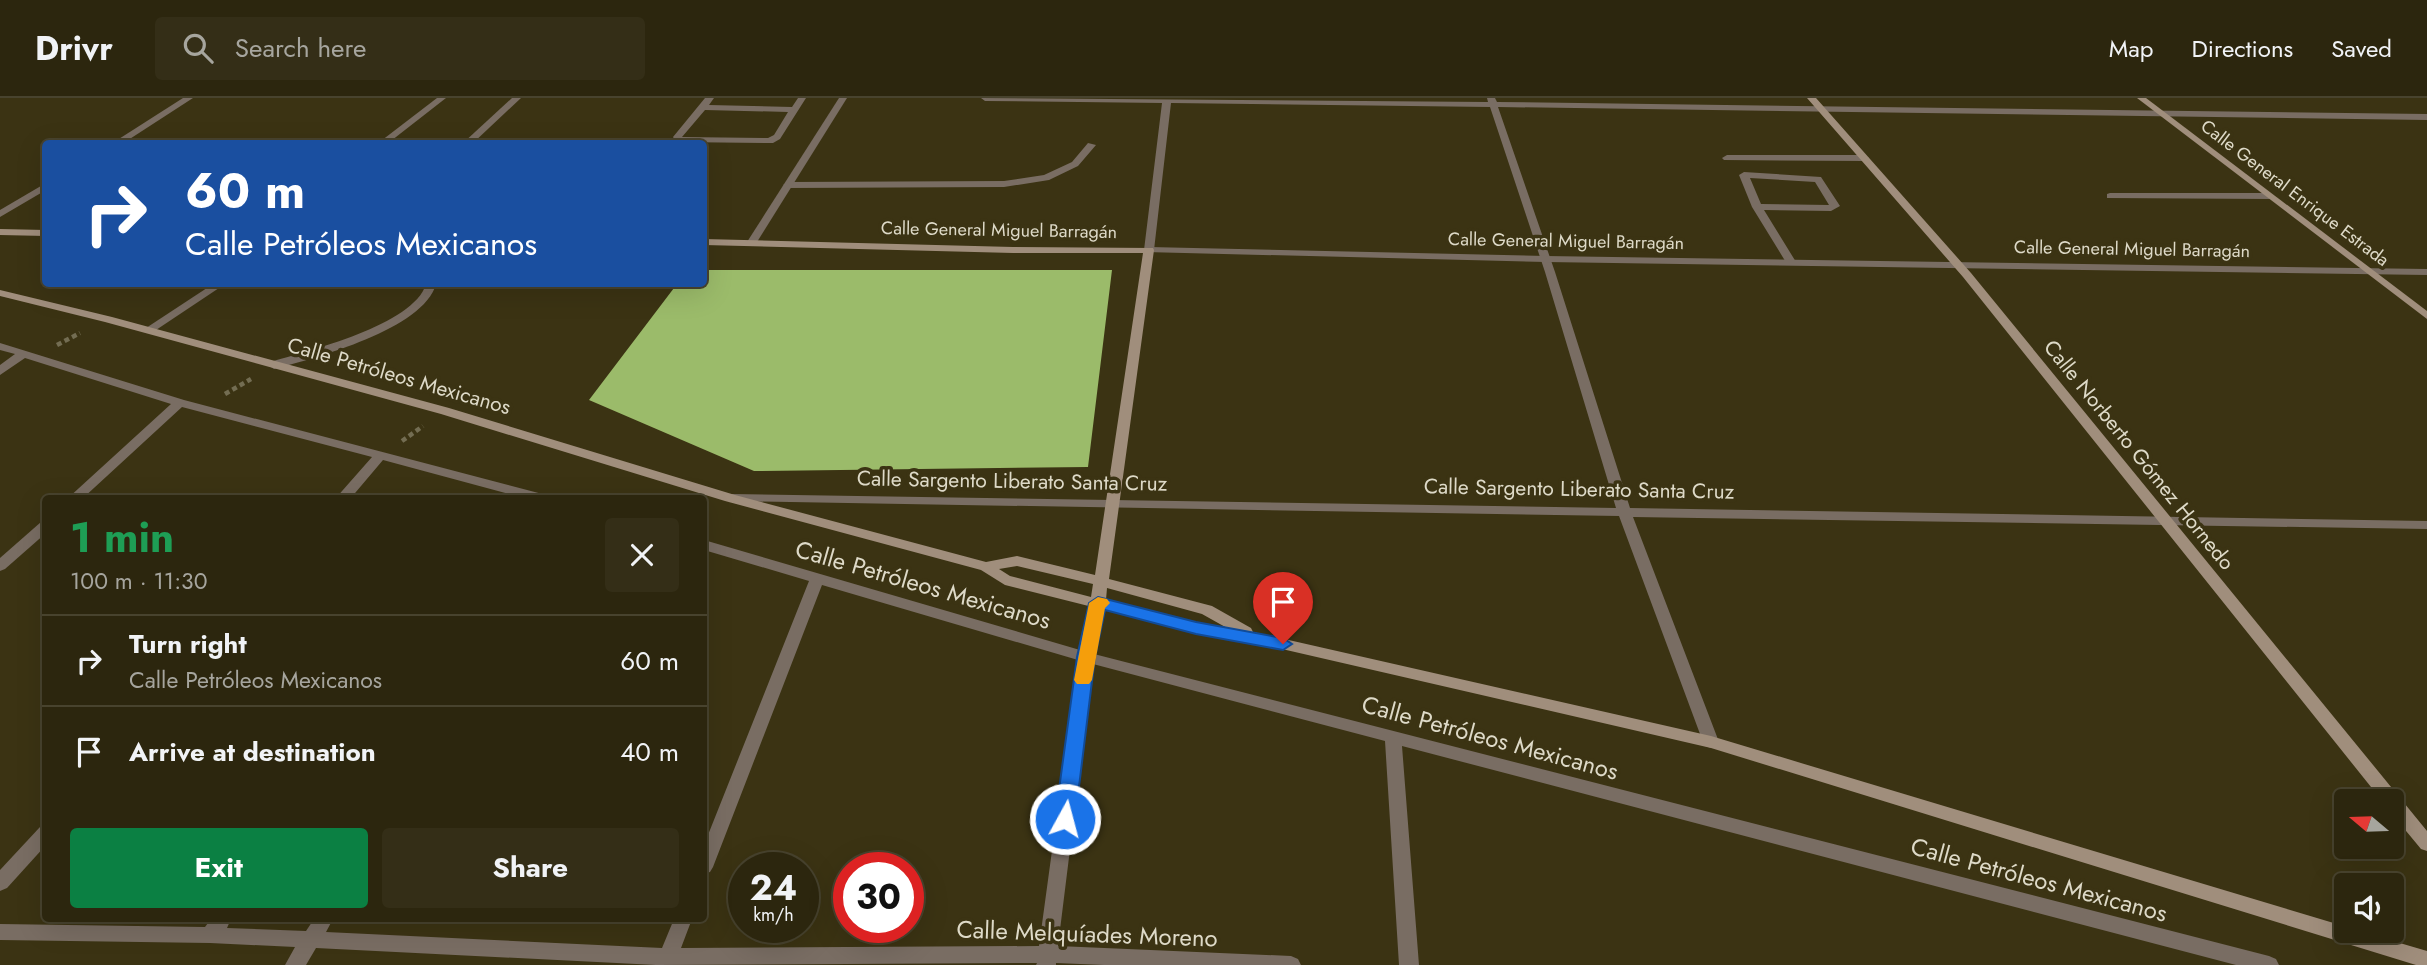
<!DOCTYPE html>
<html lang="en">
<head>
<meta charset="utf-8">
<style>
	body { margin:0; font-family:Jost,sans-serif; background:#342e17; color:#f1f3f6; height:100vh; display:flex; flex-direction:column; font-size:26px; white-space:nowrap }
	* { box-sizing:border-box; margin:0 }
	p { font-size:23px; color:#a6a59e }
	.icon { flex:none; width:38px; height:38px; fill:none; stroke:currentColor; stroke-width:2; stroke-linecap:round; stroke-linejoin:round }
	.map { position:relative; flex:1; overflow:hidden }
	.details { position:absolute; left:42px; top:397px; width:665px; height:427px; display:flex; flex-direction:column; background:#2c260e; border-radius:7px; box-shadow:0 7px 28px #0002,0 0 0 2px #48432e }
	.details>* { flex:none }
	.hud { position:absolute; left:42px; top:42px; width:665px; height:147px; border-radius:7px; box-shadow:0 7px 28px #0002,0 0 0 2px #48432e; background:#1a4fa0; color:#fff; overflow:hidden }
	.needle { width:46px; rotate:289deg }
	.tools { position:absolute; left:2334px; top:691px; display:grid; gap:14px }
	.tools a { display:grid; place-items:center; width:70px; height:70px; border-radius:7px; background:#2c260e; box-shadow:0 7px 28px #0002,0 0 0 2px #48432e; font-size:35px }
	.speed { position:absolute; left:728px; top:754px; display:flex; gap:14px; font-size:35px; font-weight:700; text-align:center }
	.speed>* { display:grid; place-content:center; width:91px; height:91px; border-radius:50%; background:#2c260e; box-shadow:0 7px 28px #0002,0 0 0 2px #48432e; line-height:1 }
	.speed small { font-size:18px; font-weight:400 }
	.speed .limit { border:10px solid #d22; background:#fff; color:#111 }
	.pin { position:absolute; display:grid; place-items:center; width:60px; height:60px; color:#fff; margin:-72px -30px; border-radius:50% 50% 50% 0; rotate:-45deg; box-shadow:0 0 7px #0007 }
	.pin .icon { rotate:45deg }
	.me { position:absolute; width:77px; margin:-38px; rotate:7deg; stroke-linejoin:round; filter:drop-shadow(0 0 5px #0008) }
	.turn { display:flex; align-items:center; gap:24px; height:147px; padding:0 28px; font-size:32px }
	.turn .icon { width:91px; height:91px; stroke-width:2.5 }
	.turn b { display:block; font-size:49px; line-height:60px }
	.round { display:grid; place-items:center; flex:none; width:74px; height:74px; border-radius:7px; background:#342e17 }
	.overview { display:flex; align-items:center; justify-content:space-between; height:119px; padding:0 28px }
	h1 { font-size:42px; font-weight:700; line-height:52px; color:#1e9e55 }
	.cta { display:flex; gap:14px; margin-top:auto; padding:14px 28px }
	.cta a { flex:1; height:80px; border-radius:7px; background:#0b8043; color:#fff; font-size:28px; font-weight:700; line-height:80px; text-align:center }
	.cta a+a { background:#342e17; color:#f1f3f6 }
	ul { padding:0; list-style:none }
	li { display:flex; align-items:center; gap:21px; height:91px; padding:0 28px; border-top:2px solid #48432e }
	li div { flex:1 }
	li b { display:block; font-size:26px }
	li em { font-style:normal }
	header { display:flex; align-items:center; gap:42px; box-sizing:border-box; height:98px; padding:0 35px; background:#2c260e; border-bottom:2px solid #48432e }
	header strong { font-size:33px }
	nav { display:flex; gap:38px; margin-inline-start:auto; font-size:24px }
	.search { width:490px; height:63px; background:#342e17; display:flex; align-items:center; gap:18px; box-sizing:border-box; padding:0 24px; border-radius:7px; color:#a6a59e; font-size:26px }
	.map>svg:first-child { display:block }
	.building { fill:#9bbb6a }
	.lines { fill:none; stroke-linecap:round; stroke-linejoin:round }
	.path { stroke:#736d52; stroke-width:4.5; stroke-dasharray:5 3.5; stroke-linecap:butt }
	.service { fill:#796d63; fill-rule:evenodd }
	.minor { fill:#796d63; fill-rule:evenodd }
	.tertiary { fill:#796d63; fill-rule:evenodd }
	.secondary { fill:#a08e7c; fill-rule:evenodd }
	.route { fill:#1a73e8; stroke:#114b97; stroke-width:2 }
	.slow { fill:#f59e0b }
	.labels { text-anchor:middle; stroke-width:7; stroke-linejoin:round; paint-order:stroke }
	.far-street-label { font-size:18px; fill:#dedac8; stroke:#3b3313 }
	.street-label { font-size:21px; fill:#dedac8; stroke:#3b3313 }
	.near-street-label { font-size:24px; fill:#dedac8; stroke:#3b3313 }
</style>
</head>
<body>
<header>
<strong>Drivr</strong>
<div class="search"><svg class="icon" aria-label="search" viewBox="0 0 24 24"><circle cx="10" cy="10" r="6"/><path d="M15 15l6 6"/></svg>Search here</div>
<nav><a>Map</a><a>Directions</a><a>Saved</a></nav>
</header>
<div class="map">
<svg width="2427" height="867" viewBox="0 0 2427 867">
	<rect width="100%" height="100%" fill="#3b3313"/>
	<path class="building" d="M704,172H1112L1088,369L754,373L589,302L677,186H704Z"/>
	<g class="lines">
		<g class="path">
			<path d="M57,247L80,235"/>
			<path d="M225,296L251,281"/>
			<path d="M402,343L423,328"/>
		</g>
		<g class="service">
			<path d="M437,0H446L387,46H377Z"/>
			<path d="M705,0H714L709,7L792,9L798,0H806L780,41L773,45L676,44L673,39ZM705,12L788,14L774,37L768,40L682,39Z"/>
			<path d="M1088,45L1096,47L1078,68L1049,82L1004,89L788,90L783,87L788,84L1004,83L1044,77L1072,64Z"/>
			<path d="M213,186H225L153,234H145L143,232Z"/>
			<path d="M426,186H436C424,231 316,260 274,271L268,267L270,264C308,253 414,227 426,186Z"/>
		</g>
		<g class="minor">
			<path d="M183,0H193L122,46H111Z"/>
			<path d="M512,0H521L472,46H462Z"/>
			<path d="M839,0H847L757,144L752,147L748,146L747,144Z"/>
			<path d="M981,0L1488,4L1487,0H1495L1497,4L2427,16V22L1498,9L1555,174L1630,410L2427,423V431L1633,419L1719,644L1717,648L1711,650L1705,648L1703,644L1619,418L726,403L724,400L726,397L731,396L1616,410L1545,174L1490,9L1171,5L1154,152L1149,155L1144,152L1162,5L985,3Z"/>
			<path d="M1727,57H1864L1869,60L1864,63L1724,62L1722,60Z"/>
			<path d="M1744,74L1821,79L1840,108L1831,113L1764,112L1796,164L1795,166H1787L1752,109L1739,77ZM1750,80L1815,84L1829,107L1761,106Z"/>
			<path d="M46,85V92L0,119V112Z"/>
			<path d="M2110,95H2269L2274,98L2269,101L2107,100V96Z"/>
			<path d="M0,245L184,302L550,398L552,401H528L383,362L350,401H335L372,359L182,309L82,401H67L171,306L25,260L0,277V267L15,256L0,252Z"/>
			<path d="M46,423V435L5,471L0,473V460L41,424Z"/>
			<path d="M704,442L1080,552L1091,504L1098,499L1105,504L1094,556L2269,858L2276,861L2279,867H2236L1402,648L1419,867H1399L1385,643L1093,566L1058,848L1291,858L1298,861L1301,867H1104L1056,865V867H1036L1037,865L656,867L316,850L306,867H285L295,849L210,845L0,842V826L205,829L211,821H231L227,830L306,833L314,821H333L326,834L662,850L674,821H692L681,850L1039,848L1078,562L822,487L713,769L710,774L704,776V747L809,483L704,452Z"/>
			<path d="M46,727V747L7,790L0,793V772L40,729Z"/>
		</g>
		<path class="tertiary" d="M1149,149L1546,158L2427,171V177L1546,164L1145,154V150Z"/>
		<g class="secondary">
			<path d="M1807,0H1816L1971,175L2427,733V753L2421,751L2392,716V704H2383L1963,179Z"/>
			<path d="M2137,0H2146L2427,213V221Z"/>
			<path d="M0,131L46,132V138L0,137Z"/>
			<path d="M704,141L1013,149L1153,150L1154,152L1109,481L1212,508L1251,530L1253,534L1711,638L2347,829V833H2359L2427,853V867H2416L1711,650L1256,545L1196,535L1005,487L981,472L725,403L441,316L105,224L0,198V192L112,219L449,310L735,397L986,464L1017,458L1095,477L1143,155H1013L704,147ZM1017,468L1093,486L1091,499L1010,478L999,471ZM1107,490L1202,516L1227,530L1196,525L1106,502Z"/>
		</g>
	</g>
	<path class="route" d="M1098,499L1196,524L1283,540L1292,546L1283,552L1196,536L1105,512L1095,559L1075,721L1072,727L1065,729L1058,727L1055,721L1077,559L1089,505Z"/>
	<path class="slow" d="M1098,499L1107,501L1110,505L1105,510L1092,582L1089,586H1077L1074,582L1089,505Z"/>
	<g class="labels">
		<g class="far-street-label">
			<text transform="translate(2295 95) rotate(37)" y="6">Calle General Enrique Estrada</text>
			<text transform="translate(999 132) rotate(1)" y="6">Calle General Miguel Barragán</text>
			<text transform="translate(1566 143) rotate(1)" y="6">Calle General Miguel Barragán</text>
			<text transform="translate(2132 151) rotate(1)" y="6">Calle General Miguel Barragán</text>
		</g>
		<g class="street-label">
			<text transform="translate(399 278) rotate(16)" y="7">Calle Petróleos Mexicanos</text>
			<text transform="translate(2139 357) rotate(51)" y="7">Calle Norberto Gómez Hornedo</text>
			<text transform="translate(1012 383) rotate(1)" y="7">Calle Sargento Liberato Santa Cruz</text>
			<text transform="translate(1579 391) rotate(1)" y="7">Calle Sargento Liberato Santa Cruz</text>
		</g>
		<g class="near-street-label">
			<text transform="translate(923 487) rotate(16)" y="8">Calle Petróleos Mexicanos</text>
			<text transform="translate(1490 640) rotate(15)" y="8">Calle Petróleos Mexicanos</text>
			<text transform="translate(2039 782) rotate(15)" y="8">Calle Petróleos Mexicanos</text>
			<text transform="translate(1087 836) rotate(2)" y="8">Calle Melquíades Moreno</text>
		</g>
	</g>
</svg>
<div class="tools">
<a><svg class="needle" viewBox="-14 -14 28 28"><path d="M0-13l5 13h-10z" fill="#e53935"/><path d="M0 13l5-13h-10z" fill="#a6a59e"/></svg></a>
<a><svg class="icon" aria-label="sound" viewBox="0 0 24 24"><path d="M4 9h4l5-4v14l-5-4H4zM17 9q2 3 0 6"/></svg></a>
</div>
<div class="speed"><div>24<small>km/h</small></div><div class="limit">30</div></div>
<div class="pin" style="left:1283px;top:546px;background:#d93025"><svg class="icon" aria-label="arrive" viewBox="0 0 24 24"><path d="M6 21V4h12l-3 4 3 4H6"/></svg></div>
<svg class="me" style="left:1065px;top:721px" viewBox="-20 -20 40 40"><circle r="17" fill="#1a73e8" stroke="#fff" stroke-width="3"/><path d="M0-11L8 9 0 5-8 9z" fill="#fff"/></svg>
<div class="hud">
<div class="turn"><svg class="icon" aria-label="right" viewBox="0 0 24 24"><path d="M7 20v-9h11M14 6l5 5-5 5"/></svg><div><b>60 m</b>Calle Petróleos Mexicanos</div></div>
</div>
<section class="details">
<div class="overview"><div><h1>1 min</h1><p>100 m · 11:30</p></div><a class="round"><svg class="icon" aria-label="close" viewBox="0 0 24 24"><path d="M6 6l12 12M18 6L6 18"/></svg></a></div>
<ul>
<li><svg class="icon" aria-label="right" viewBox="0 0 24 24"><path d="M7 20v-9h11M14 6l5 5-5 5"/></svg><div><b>Turn right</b><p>Calle Petróleos Mexicanos</p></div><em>60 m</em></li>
<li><svg class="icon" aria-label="arrive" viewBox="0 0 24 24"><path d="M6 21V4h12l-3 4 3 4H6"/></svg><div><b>Arrive at destination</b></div><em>40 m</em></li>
</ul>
<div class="cta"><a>Exit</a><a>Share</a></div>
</section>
</div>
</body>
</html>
